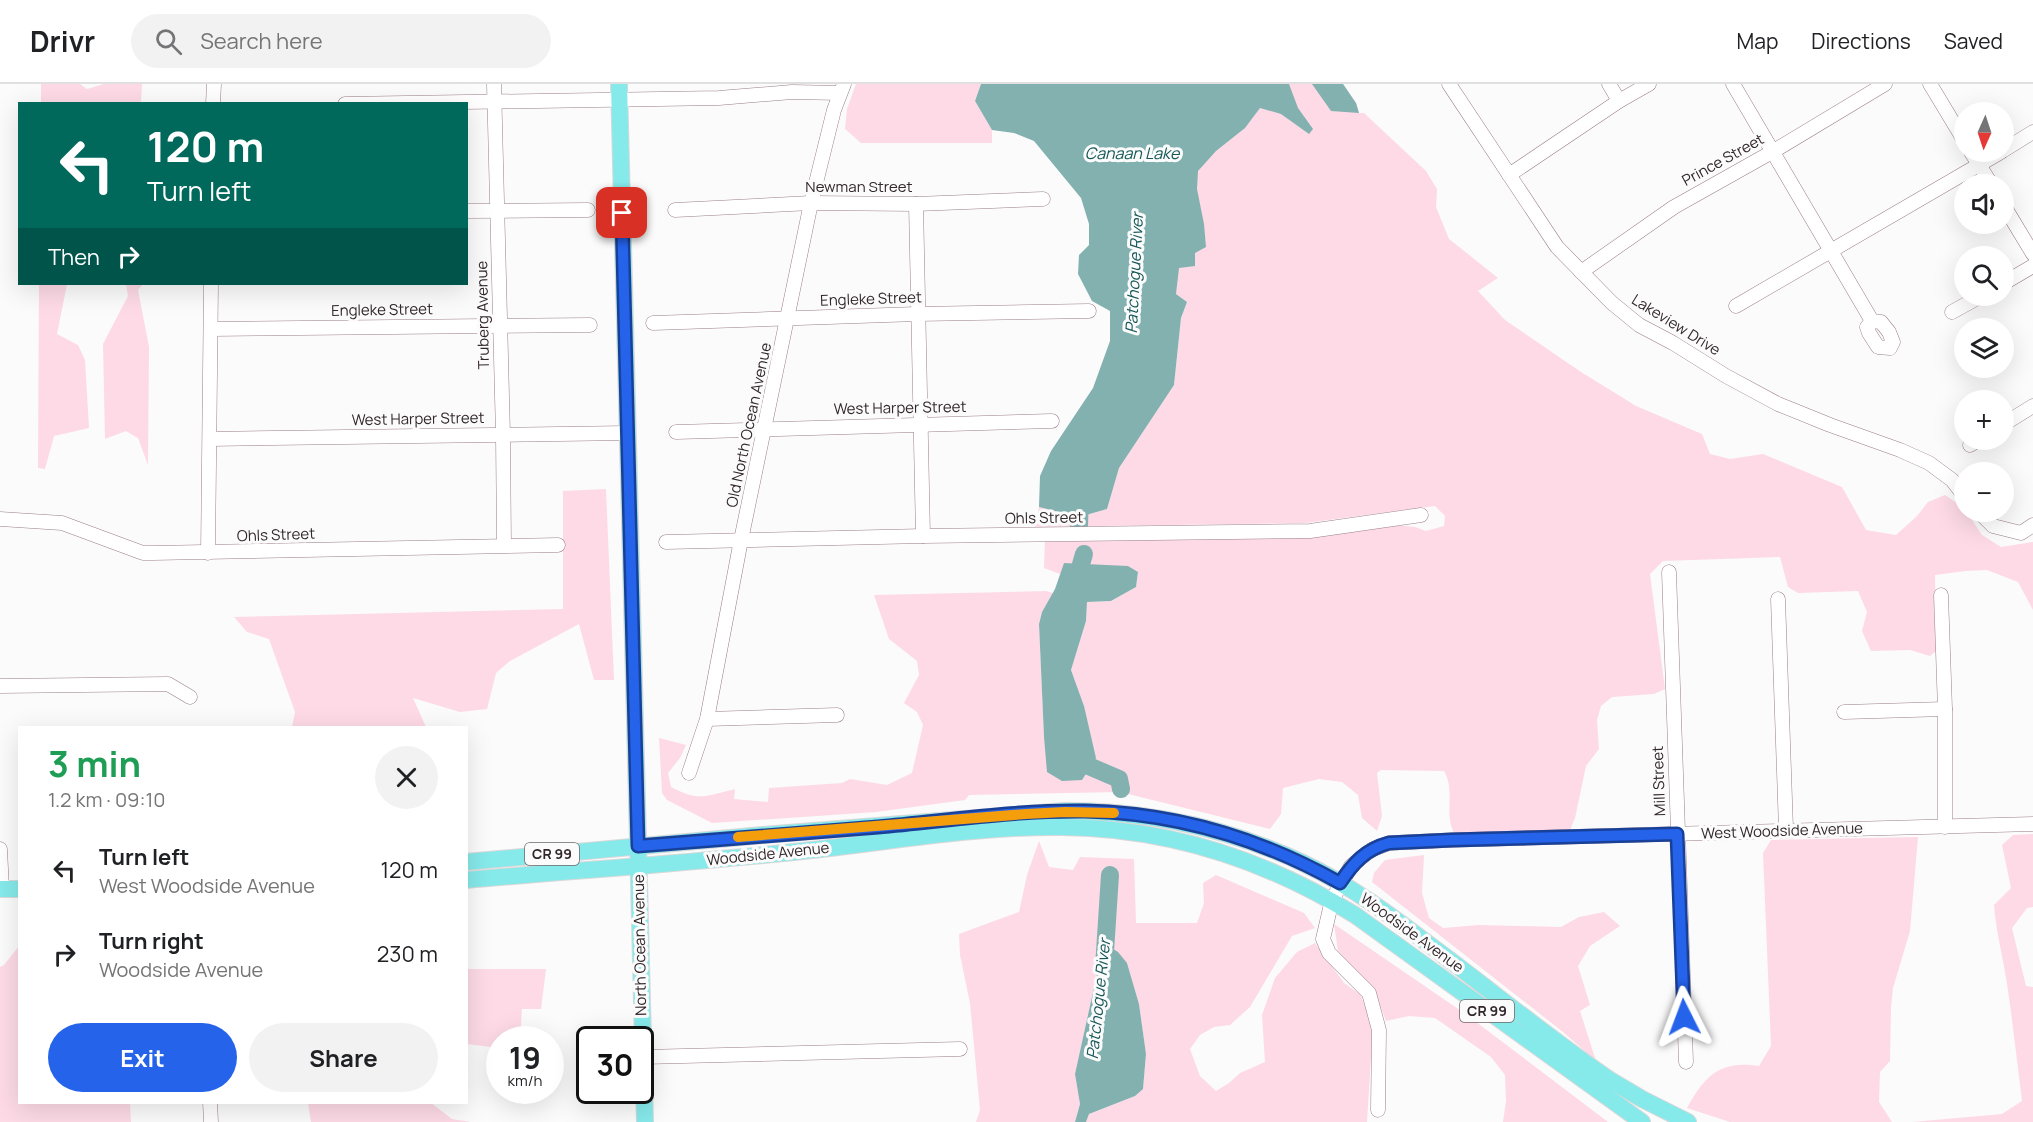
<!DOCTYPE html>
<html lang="en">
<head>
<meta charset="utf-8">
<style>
	body { margin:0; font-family:Manrope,sans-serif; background:#f2f2f2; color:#202124; height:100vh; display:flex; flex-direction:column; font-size:22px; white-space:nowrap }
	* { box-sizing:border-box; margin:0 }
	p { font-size:20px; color:#757577 }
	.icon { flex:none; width:33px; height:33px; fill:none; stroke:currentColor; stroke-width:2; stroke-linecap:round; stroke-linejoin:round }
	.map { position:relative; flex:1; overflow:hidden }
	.panel { position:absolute; left:18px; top:642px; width:450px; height:378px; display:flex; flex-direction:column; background:#fff; border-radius:0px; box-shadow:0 6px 24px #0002 }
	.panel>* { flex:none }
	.banner { position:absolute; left:18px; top:18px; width:450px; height:183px; border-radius:0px; box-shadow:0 6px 24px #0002; background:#00695c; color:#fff; overflow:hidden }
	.needle { width:39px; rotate:183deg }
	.fabs { position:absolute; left:1954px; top:18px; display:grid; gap:12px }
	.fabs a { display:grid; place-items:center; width:60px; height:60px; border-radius:50%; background:#fff; box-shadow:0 6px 24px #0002; font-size:30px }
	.speed { position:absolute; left:486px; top:942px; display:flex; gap:12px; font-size:30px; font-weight:700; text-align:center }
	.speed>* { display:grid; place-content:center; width:78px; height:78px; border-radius:50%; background:#fff; box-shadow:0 6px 24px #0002; line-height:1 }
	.speed small { font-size:15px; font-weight:400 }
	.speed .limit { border:3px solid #111; border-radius:9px; background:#fff; color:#111 }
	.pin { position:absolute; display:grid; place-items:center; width:51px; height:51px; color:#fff; margin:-26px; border-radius:12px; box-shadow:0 3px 9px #0006 }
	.me { position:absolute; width:66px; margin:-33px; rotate:357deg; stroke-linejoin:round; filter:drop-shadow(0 0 4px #0008) }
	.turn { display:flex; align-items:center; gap:21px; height:126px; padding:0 30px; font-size:27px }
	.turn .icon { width:78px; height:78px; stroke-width:2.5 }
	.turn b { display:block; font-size:42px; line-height:51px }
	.then { display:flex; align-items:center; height:57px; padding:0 30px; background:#0003; gap:12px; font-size:22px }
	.round { display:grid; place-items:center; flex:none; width:63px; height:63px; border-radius:32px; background:#f2f2f2 }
	.headline { display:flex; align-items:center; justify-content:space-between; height:102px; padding:0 30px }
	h1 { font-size:36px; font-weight:700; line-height:45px; color:#1e9e55 }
	.action { display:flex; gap:12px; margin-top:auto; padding:12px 30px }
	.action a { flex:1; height:69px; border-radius:36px; background:#2563eb; color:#fff; font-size:24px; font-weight:700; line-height:69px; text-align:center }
	.action a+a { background:#f2f2f2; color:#202124 }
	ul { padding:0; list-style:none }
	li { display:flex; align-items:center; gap:18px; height:84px; padding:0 30px }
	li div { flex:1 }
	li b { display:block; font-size:22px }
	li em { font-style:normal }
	header { display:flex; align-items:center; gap:36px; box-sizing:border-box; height:84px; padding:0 30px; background:#fff; border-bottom:2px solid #e0e0e0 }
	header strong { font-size:28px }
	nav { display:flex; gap:33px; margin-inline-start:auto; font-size:21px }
	.search { width:420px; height:54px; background:#f2f2f2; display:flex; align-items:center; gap:15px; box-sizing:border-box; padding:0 21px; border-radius:33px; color:#757577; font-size:22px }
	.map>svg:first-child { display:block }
	.green { fill:#fddae6 }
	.water { fill:#83b1b0 }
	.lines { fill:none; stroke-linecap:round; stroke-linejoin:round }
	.river { stroke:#83b1b0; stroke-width:18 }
	.minor-casing { stroke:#9b7f89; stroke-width:15 }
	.major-casing { stroke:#dad8d9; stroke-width:18 }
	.minor { stroke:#fff; stroke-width:14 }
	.major { stroke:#86e9ea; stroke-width:16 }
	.route-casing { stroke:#184099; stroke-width:15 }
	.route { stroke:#2563eb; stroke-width:10 }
	.slow { stroke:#f59e0b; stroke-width:10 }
	.labels { text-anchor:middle; stroke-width:6; stroke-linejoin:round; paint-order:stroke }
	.shield { fill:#fbfbfb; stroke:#6e6769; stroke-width:1.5 }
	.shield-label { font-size:14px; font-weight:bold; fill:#32272b }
	.street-label { font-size:15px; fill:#32272b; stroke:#fbfbfb }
	.water-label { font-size:16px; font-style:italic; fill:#165757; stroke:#fbfbfb }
</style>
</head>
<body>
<header>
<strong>Drivr</strong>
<div class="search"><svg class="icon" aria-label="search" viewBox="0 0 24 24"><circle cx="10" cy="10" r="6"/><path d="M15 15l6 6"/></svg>Search here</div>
<nav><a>Map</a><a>Directions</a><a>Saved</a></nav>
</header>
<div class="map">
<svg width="2033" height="1038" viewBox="0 0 2033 1038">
	<rect width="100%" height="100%" fill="#fbfbfb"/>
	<g class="green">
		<path d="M41,0H80L87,5L104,0H142L141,19H41Z"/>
		<path d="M856,0H981L975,17L992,46V59H861L845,45L847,25Z"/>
		<path d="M1184,0H1343L1356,19L1359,29H1364L1426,87L1437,105L1436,123L1449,155L1498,194L1478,207L1505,236L1581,288L1636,322L1702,350L1710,370L1730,375L1763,370L1842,403L1866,446L1896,451L1917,432L1928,418L1945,411L1964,424L1982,451L2001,463L2033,458V526L2018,498L1987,486L1965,487L1935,491L1936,567L1930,572L1910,566L1871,567L1862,547L1867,528L1858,507L1798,509L1788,503L1780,473L1663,477L1650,490L1665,605L1654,610L1612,613L1601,622L1597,636L1599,665L1586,682L1575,734L1570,746L1455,750C1443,732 1456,707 1444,687L1381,686L1377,689L1382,732L1377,747L1362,734L1358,711L1342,698L1319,695L1283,704L1281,730L1270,745L1120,708L969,711L965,716L876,728L712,739L667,716L662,709L659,654L686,661L680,674L668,689L671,703C699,718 706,712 735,705L734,715L768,718L769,704L842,699L850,695L887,701L912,689L923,641L917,628L904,619L919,591L917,577L889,555L874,511L1046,507L1053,509L1042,528L1039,540L1044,653L1084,622L1071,586L1086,537L1087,518L1111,517L1136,503L1138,488L1065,479L1060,490L1044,484L1045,456L1315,453L1397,441L1415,443L1426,447L1444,442L1445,432L1435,422L1305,439L1035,443L1039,423L1079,433L1107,425L1119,384L1174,301L1181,234L1187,218L1176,210Z"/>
		<path d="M39,200H67L57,250L78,261L85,276L89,344L54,352L45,385L38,384Z"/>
		<path d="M126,200H143L138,206L149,263L148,381L138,354L126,347L105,355L103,260L128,212Z"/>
		<path d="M606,405L614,596H594L579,540L510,577L496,589L487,625L460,628L413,614L426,643H292L295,628L269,555L247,548L234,533L563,525V407Z"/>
		<path d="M2033,750V823L2027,824L2012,844L2026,902L2033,903V1038H1912L2002,1030L2022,1017C2017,978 2013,939 2007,900C2003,873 1996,848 1994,821L2011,804L2002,761L2013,751Z"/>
		<path d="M1918,753L1910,847L1893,904L1891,923L1890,977L1880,988L1879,1018L1892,1038H1730L1687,1024C1705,992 1719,976 1759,982L1771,962L1763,769L1771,756Z"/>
		<path d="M1039,757L1049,783L1073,786L1080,773L1134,775L1136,839H1197L1204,819L1203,799L1216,791L1304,829L1315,844L1292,852L1250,923L1230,941L1214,943L1200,951L1190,965L1200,992L1216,1007L1229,999L1240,989L1265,978L1262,931L1275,894L1297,868L1315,859L1344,899L1360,910L1373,941L1367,1038H1086L1089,1030L1135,1012L1143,1005L1146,970L1139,920L1127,879L1106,860L1097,890L1075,990L1080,1020L1075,1038H976L980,1026L970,919L960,871L959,850L1019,828L1027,791Z"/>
		<path d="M1424,771L1422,809L1429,834L1443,844L1479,841L1561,843L1579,833L1604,828L1620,842L1590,862L1578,882L1590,921L1580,927L1596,977L1563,948L1372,798L1374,789L1385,776Z"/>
		<path d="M1334,840L1467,931L1608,1038H1503L1506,1017L1505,991L1491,973L1435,934L1409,932L1386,937L1375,908L1338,867Z"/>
		<path d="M19,862L20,1018L130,1019L131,1038H0V883L4,881Z"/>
		<path d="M467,885H546L541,925H522L520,955L500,956L499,964L467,960Z"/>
		<path d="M308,1019H431L452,1035L471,1038H311Z"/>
	</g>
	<g class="water">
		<path d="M981,0H1289L1298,24L1313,45L1309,50L1281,30L1260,24L1245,44L1216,67L1198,87L1197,105L1204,140L1206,163L1195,169V182L1179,184L1176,210L1187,218L1181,234L1174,301L1119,384L1107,425L1079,433L1039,423L1040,392L1051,367L1093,304L1110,257V227L1092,217L1078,190L1079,171L1089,161V140L1081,114L1034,57L1014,49L992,46L975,17Z"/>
		<path d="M1312,0H1343L1356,19L1359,29L1331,27Z"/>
		<path d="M1064,479L1128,482L1138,488L1136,503L1111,517L1087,518L1086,537L1071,586L1084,622L1096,674L1082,696L1062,697L1047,688L1044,653L1039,540L1042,528L1055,505Z"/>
		<path d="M1105,860L1118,868L1127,879L1139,920L1146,970L1143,1005L1135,1012L1089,1030L1086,1038H1075L1080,1020L1075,990L1097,890Z"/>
	</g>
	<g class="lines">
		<g class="river">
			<path d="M1079,442L1080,408"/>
			<path d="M1075,501L1084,470"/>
			<path d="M1076,669L1077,677L1119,695L1121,705"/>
			<path d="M1104,883L1110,791"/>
		</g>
		<g class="minor-casing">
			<g id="minor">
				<path d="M494,0L503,351L504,461"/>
				<path d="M1449,0L1557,163L1612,219L1639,241L1673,259L1726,292L1778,320L1830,341L1900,366L1929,379L1952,396L1965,413"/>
				<path d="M1609,0L1619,17"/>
				<path d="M1733,0L1872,237L1867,243L1869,249L1878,263L1890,264L1893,258L1889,248L1881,238L1872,237"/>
				<path d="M1930,0L1965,58"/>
				<path d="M213,20L214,0"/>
				<path d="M345,20L719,14L792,8L840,9"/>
				<path d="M2004,66L2033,48"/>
				<path d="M1971,68L1991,100"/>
				<path d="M1509,91L1619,17L1649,0"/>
				<path d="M916,120L923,452"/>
				<path d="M2004,122L2033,170"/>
				<path d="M675,126L811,119L916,120L1043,115"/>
				<path d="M466,127L588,126"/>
				<path d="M1581,188L1674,123L1772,68L1885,0"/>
				<path d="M2004,199L2033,182"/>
				<path d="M1736,222L2001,68"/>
				<path d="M1952,228L1981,212"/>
				<path d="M653,239L917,230L1089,227"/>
				<path d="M211,245L590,241"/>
				<path d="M2004,340L2033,322"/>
				<path d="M676,348L1052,337"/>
				<path d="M210,355L627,349"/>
				<path d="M1970,361L1979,356"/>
				<path d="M1979,428L1993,442L2021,449L2033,441"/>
				<path d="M0,435L62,439L143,469H153L558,461"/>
				<path d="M666,458L923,452L1310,447L1421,431"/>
				<path d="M208,469L211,200"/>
				<path d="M1669,488L1686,978"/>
				<path d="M1941,511L1945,625V743"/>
				<path d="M1778,515L1786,745"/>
				<path d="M0,602L168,600L190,613"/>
				<path d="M1844,628L1945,625"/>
				<path d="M707,635L837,631"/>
				<path d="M689,689L707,635L741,456L811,119L834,26L844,0"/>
				<path d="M0,765L2,805"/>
				<path d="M643,973L960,965"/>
				<path d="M210,1018L211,1038"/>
				<path d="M1378,1026L1379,946L1369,909L1329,869L1323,855L1332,816L1351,782L1371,766L1389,759L1452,756L2033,740"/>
			</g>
		</g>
		<g class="major-casing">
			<g id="major">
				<path d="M619,0L645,1038"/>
				<path d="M466,778L763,751L1065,727C1147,727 1228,744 1303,779C1354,803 1398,837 1443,871C1499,913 1553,957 1610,996L1642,1015L1688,1038"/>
				<path d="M466,796C579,786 691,779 803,767C889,758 975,742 1062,743C1167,744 1266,776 1355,831L1642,1038"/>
				<path d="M0,805H20"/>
			</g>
		</g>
		<use href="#minor" class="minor"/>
		<use href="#major" class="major"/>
	</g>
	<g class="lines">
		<g class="route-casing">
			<path id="route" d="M622,129L638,762C718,755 798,750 878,743C946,737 1016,726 1085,727C1175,729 1262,755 1340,799C1353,779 1366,765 1389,759L1452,756L1677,750L1684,933"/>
		</g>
		<use href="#route" class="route"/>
		<path class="slow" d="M738,753L1026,730L1065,728L1114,729"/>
	</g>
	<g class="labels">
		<g class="shield">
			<rect x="525" y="759" width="54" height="22" rx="4.5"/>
			<rect x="1460" y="916" width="54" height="22" rx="4.5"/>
		</g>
		<g class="shield-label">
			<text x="552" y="775">CR 99</text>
			<text x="1487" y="932">CR 99</text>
		</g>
		<g class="street-label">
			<text transform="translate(1723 76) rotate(-29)" y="5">Prince Street</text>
			<text x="859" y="108">Newman Street</text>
			<text transform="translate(871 215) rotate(-2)" y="5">Engleke Street</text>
			<text transform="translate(382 226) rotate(-1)" y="5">Engleke Street</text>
			<text transform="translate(483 231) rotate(-91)" y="5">Truberg Avenue</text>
			<text transform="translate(1676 241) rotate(32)" y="5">Lakeview Drive</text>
			<text transform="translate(900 324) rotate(-1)" y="5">West Harper Street</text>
			<text transform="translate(418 335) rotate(-1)" y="5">West Harper Street</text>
			<text transform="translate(749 341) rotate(-78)" y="5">Old North Ocean Avenue</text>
			<text transform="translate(1044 434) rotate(-1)" y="5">Ohls Street</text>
			<text transform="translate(276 451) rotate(-2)" y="5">Ohls Street</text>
			<text transform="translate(1659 697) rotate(-92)" y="5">Mill Street</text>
			<text transform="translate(1782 747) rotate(-2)" y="5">West Woodside Avenue</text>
			<text transform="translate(768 770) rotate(-6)" y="5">Woodside Avenue</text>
			<text transform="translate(1412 849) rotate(36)" y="5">Woodside Avenue</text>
			<text transform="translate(640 861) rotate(-91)" y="5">North Ocean Avenue</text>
		</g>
		<g class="water-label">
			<text x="1132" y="75">Canaan Lake</text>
			<text transform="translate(1134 189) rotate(-87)" y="6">Patchogue River</text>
			<text transform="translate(1098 915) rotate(-84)" y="6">Patchogue River</text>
		</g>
	</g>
</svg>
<div class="fabs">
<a><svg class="needle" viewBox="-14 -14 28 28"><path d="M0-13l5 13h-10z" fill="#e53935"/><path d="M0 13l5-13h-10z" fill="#757577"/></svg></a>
<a><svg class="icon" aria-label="sound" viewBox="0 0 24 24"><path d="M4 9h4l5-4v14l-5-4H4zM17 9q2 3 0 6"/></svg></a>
<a><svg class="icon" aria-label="search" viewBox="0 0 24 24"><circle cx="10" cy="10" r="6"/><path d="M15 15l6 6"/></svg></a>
<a><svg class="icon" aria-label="layers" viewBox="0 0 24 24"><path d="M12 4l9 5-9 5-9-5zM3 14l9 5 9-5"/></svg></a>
<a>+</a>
<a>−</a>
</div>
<div class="speed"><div>19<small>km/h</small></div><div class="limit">30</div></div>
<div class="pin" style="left:622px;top:129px;background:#d93025"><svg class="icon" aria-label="arrive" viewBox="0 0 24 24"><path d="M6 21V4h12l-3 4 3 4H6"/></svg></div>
<svg class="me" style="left:1684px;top:933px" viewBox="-20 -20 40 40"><path d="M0-17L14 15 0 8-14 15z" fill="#2563eb" stroke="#fff" stroke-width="4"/></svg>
<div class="banner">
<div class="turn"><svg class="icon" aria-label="left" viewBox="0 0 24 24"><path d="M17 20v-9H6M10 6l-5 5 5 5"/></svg><div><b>120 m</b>Turn left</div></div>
<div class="then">Then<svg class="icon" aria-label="right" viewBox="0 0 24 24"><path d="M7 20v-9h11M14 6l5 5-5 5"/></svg></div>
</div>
<section class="panel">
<div class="headline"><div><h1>3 min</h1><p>1.2 km · 09:10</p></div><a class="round"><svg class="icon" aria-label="close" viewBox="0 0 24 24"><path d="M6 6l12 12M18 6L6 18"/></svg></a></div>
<ul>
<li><svg class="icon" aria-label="left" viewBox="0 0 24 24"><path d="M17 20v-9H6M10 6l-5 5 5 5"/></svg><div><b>Turn left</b><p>West Woodside Avenue</p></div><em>120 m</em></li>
<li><svg class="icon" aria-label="right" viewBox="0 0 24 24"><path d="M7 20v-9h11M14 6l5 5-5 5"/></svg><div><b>Turn right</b><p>Woodside Avenue</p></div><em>230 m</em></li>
</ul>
<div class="action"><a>Exit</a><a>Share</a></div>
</section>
</div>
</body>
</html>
